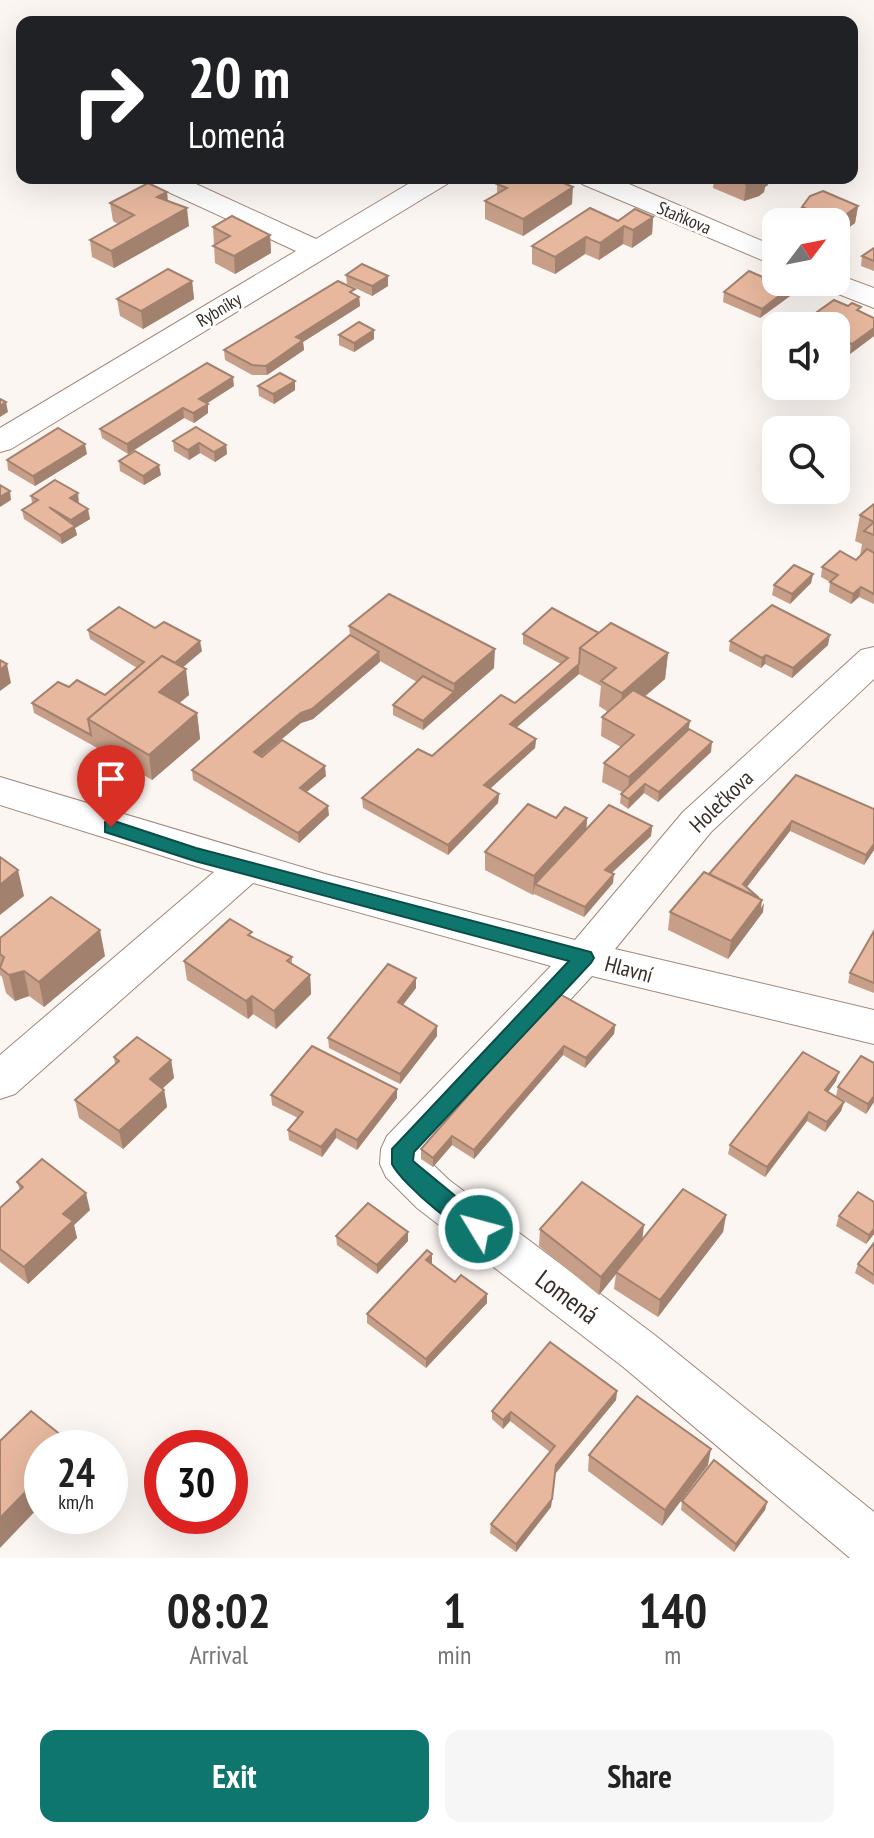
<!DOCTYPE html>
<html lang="en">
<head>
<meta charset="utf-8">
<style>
	body { margin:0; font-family:"PT Sans Narrow",sans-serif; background:#f6f6f6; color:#222; height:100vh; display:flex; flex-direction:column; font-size:30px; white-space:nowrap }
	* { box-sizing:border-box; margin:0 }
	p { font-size:26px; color:#767676 }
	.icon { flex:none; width:44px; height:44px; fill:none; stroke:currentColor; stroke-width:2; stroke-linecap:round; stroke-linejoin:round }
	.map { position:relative; height:1558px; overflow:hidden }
	.drawer { display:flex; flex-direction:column; background:#fff; flex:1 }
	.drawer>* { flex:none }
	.hud { position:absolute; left:16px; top:16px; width:842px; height:168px; border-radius:16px; box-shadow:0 8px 32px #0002; background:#202124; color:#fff; overflow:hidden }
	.needle { width:52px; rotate:58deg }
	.controls { position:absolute; left:762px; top:208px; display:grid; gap:16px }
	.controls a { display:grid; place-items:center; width:88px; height:88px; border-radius:16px; background:#fff; box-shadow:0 8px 32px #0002; font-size:40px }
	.speed { position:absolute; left:24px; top:1430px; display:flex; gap:16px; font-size:40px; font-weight:700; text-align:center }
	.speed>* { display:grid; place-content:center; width:104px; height:104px; border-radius:50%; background:#fff; box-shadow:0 8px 32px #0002; line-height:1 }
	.speed small { font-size:20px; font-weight:400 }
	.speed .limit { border:12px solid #d22; background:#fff; color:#111 }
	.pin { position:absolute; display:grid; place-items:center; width:68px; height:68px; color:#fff; margin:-82px -34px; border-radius:50% 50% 50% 0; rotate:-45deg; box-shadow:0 0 8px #0007 }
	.pin .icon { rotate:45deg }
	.me { position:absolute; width:88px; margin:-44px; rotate:307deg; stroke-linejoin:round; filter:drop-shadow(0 0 6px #0008) }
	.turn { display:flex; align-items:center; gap:28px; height:168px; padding:0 40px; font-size:36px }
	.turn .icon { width:104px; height:104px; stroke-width:2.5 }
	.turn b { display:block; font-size:56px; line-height:68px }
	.eta { display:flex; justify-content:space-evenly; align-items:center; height:136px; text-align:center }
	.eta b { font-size:48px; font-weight:700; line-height:56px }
	.cta { display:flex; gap:16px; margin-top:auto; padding:16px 40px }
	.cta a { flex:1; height:92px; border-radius:16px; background:#0f766e; color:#fff; font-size:32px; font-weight:700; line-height:92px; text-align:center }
	.cta a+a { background:#f6f6f6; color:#222 }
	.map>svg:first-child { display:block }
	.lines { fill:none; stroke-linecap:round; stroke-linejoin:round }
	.minor-casing { stroke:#a28778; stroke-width:2 }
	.minor { fill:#fff; fill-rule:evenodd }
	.wall { fill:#c79e88 }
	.shaded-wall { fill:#a2816f }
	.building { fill:#e7b89e; stroke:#a2816f; stroke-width:2 }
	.route { fill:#0f766e; stroke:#0a4d48; stroke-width:2 }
	.labels { text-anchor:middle; stroke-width:6; stroke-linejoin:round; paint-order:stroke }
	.far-street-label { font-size:18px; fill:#372c26; stroke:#fff }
	.street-label { font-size:22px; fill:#372c26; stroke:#fff }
	.near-street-label { font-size:26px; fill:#372c26; stroke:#fff }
</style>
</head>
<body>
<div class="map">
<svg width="874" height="1558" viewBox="0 0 874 1558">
	<rect width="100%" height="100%" fill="#fcf6f3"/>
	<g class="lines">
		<g class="minor-casing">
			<g id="minor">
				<path d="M147,178H183L316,239L418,178H451L447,184L11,449L0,452V428L296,251L151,184Z"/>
				<path d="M578,178H615L776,247V266L582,184Z"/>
				<path d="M836,274L874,288V308L823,288L818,282H836Z"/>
				<path d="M874,647V679L711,832L615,949L874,1010V1044L592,976L425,1157L449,1180L656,1336L874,1512V1558H850L622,1366L417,1208L386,1177L380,1164L381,1149L387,1136L551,966L253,883L15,1094L0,1099V1055L214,872L0,805V777L325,874L575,940L683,812L861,650Z"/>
			</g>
		</g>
		<use href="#minor" class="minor"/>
	</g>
	<g class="wall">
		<path d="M714,178H769L768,185L765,187L764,192L759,196L744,201L713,188Z"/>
		<path d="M497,184L572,204L523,236L485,219V201L497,194Z"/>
		<path d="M167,192L168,201L189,226L114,268L92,257L90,240L118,224L113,221L110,203Z"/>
		<path d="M858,206L855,223L836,237V222H800L802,207Z"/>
		<path d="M653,217L652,234L632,248L623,244L599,260L585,254L555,274L532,264V246L618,221Z"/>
		<path d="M213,227L270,235L271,253L235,274L215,263Z"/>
		<path d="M874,248V271L861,266L862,256Z"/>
		<path d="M346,275L388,276V286L372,296L347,284Z"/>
		<path d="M192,281L194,299L143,329L120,316L117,299Z"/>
		<path d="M798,282L797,291L760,318L723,302L724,292L776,283Z"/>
		<path d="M355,295L359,297L360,306L303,342L304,350L267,375H252L225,360L224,350Z"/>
		<path d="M860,311L874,318V336L850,354L836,347V326H802L803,322Z"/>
		<path d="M339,335L374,339L354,352L339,345Z"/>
		<path d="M295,381V390L274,404L259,396L258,386Z"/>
		<path d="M234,386L207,403L208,413L194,423L184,418L128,454L102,438L100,429Z"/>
		<path d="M173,441L226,445L227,454L215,462L200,453L189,460L174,451Z"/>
		<path d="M87,454L35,486L8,470L7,460Z"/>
		<path d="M119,461L161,475L144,485L120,471Z"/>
		<path d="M31,496L79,503L90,519L75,528L77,535L62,544L24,519L22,510L32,504Z"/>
		<path d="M874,504V604L859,597L851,604L829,592L830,582L821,577L822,567L856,560L860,556L862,544L855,541L860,515Z"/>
		<path d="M813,574L811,583L790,604L772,595L774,585Z"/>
		<path d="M349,626L494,668L423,730L393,715V705L417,682L380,661L313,719L301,723L261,757L326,776L307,792L329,815L299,843L193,780L192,770L350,635Z"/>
		<path d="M155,628L202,651L182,668L189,695L179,703L197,713L200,739L152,780L92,745L34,713L32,703L69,687L105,695L137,668L90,639L88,630Z"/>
		<path d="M599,633L668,653L665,679L645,696L689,729L711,752L658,802L644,793L628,809L620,803L621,794L622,792L602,782L604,763L621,747L601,736L602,717L608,712L599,706L601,686L579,674L517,727L536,739L535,748L490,789L499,794L498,803L448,855L363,808L362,798L432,756L515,703L561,664L523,644V634Z"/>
		<path d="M730,641L828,645L792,678L765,664L761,668L729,651Z"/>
		<path d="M796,775L874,850L864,865L790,831L747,887L763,912L728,959L668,930L670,912L709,874Z"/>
		<path d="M556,818H587L586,829L652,826L651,836L612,873L613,883L584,917L534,894L533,895L485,870V852Z"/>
		<path d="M874,931V993L848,983L850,973Z"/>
		<path d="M0,938L105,956L44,1007L29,996L15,1001L6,993L2,977L0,975Z"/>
		<path d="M253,938L292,957V964L310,975L311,994L276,1029L253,1014L248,1019L187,980L184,961Z"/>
		<path d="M416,988L403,1005L437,1036L400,1084L329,1048L328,1038Z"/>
		<path d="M558,993L615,1025L614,1034L585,1068L563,1055L474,1159L452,1145L433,1167L421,1159V1149Z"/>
		<path d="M114,1057L171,1060L174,1078L163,1088L164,1090L167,1107L123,1149L79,1118L75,1100L115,1064Z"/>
		<path d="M836,1081L828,1092L844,1102L841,1111L825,1132L807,1121L765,1177L728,1154L730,1145Z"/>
		<path d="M838,1087L874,1102L866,1114L836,1096Z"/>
		<path d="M397,1089V1098L357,1150L336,1138L322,1157L289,1140L288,1130L298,1118L272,1105L271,1095Z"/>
		<path d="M17,1182L90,1210L74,1225L77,1238L28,1284L0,1262V1208L20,1190Z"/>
		<path d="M874,1202V1234L866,1244L836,1226L839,1216Z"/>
		<path d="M726,1215L723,1232L658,1317L614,1289L616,1274L599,1295L539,1246L540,1229L643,1240Z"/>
		<path d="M336,1236L408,1241L377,1274L337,1245Z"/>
		<path d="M874,1243V1285L855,1273L858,1264Z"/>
		<path d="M432,1254L431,1264L455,1282L487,1294V1303L426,1368L367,1323V1314Z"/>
		<path d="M617,1391L616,1400L555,1474L551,1507L516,1552L490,1533L491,1524L550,1452L510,1421L503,1429L492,1419V1411Z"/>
		<path d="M589,1455L708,1465L662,1526L588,1471Z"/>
		<path d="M682,1501L767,1502L765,1510L734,1552L681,1510Z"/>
	</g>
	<g class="shaded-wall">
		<path d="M761,178H769L768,185L765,187L764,192L759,196L744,201L746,184Z"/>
		<path d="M573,187L572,204L523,236V219Z"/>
		<path d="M167,192L168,209L157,197Z"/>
		<path d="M858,206L855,223L836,237L837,221Z"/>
		<path d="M187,208L189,226L114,268L111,251Z"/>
		<path d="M653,217L652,234L632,248L633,230Z"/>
		<path d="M624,226L623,244L599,260L600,243Z"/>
		<path d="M270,235L271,253L235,274L234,256Z"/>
		<path d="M586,237L585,254L555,274V257Z"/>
		<path d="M388,276V286L372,296V286Z"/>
		<path d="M192,281L194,299L143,329L141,311Z"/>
		<path d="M798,282L797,291L760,318L762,309Z"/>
		<path d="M359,297L360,306L303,342L304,350L267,375L266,366L296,337Z"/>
		<path d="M874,328V336L850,354L852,344Z"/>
		<path d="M374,330V339L354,352V343Z"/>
		<path d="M233,377L234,386L200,408L199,399Z"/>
		<path d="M295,381V390L274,404L273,394Z"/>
		<path d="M6,402L8,412L0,417V406Z"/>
		<path d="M208,404V413L194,423L193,413Z"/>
		<path d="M183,408L184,418L128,454L127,444Z"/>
		<path d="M199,443L200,453L189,460L188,450Z"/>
		<path d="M85,444L87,454L35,486L33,476Z"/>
		<path d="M226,445L227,454L215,462L214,452Z"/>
		<path d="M159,465L161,475L144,485L143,476Z"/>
		<path d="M10,491L11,500L0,507V497Z"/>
		<path d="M78,493L79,503L72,508L70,498Z"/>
		<path d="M88,509L90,519L75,528L77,535L62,544L60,535L72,527L71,520Z"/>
		<path d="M813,574L811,583L790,604L792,594Z"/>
		<path d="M861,587L859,597L851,604L853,594Z"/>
		<path d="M830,635L828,645L792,678L793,668Z"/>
		<path d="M200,641L202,651L108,731L101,726Z"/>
		<path d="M495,649L494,668L423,730V721L454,692V684Z"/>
		<path d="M379,652L380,662L313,719L301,723L254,762V752L301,713Z"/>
		<path d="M668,653L665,679L620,718L622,693Z"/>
		<path d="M766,655L765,664L761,668L762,658Z"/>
		<path d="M7,664L11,683L0,691V670Z"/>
		<path d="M579,664V674L510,733V724Z"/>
		<path d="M186,669L189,695L163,717L159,692Z"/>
		<path d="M197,713L200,739L152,780L149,755Z"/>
		<path d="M690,721L687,739L628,796L629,777Z"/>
		<path d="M536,739L535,748L483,795L484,785Z"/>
		<path d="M712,742L711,752L658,802L659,792Z"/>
		<path d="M325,766L326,776L300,797V788Z"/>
		<path d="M645,784L644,793L628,809L629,799Z"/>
		<path d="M499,794L498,803L448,855V845Z"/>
		<path d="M328,806L329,815L299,843L298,833Z"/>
		<path d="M587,818L586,836L535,884L533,895L534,876Z"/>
		<path d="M792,821L790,831L742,893L743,884Z"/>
		<path d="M652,826L651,836L604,880L605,870Z"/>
		<path d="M874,844V850L864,865L866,855Z"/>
		<path d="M18,870L24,896L0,915V885Z"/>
		<path d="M614,874L613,883L584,917L585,907Z"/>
		<path d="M762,900L761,908L764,903L763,912L728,959L731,941Z"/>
		<path d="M100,930L105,956L44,1007L39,982Z"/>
		<path d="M24,971L29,996L15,1001L9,975Z"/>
		<path d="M310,975L311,994L276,1029L274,1011Z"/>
		<path d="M416,978V988L398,1011V1002Z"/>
		<path d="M252,996L253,1014L248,1019L246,1001Z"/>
		<path d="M615,1025L614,1034L585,1068L586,1058Z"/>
		<path d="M437,1026V1036L400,1084V1074Z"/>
		<path d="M564,1046L563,1055L474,1159V1150Z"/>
		<path d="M171,1060L174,1078L153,1097L150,1079Z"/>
		<path d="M839,1072L836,1081L822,1100L825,1090Z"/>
		<path d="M397,1089V1098L357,1150V1140Z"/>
		<path d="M164,1090L167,1107L123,1149L119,1131Z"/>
		<path d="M874,1096V1102L866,1114L868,1104Z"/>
		<path d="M844,1102L841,1111L825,1132L827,1122Z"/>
		<path d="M809,1112L807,1121L765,1177L767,1167Z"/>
		<path d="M336,1129V1138L322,1157L321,1147Z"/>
		<path d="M452,1136V1145L433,1167V1158Z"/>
		<path d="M86,1193L90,1210L74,1225L77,1238L28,1284L24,1267L63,1214Z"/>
		<path d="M726,1215L723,1232L658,1317L660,1300Z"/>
		<path d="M644,1225L642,1242L599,1295L601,1277Z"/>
		<path d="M874,1229V1234L866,1244L869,1235Z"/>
		<path d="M408,1232V1241L377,1274V1265Z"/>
		<path d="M432,1254V1263L426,1269V1260Z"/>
		<path d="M487,1294V1303L426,1368V1359Z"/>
		<path d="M617,1391L616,1400L555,1474L551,1507L516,1552V1544L556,1465Z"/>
		<path d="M511,1412L510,1421L503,1429V1420Z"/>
		<path d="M711,1449L708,1465L662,1526L665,1510Z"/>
		<path d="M42,1475V1504L0,1548V1518Z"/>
		<path d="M767,1502L765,1510L734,1552L736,1544Z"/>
	</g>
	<g class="building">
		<path d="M507,178H552L573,187L523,219L485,201L507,188L497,184Z"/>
		<path d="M733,178H762L746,184Z"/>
		<path d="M148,183L167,192L157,197L187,208L111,251L90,240L134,215L110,203Z"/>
		<path d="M823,191L858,206L837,221L802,207L810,196Z"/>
		<path d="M590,208L618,221L635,209L653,217L633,230L624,226L600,243L586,237L555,257L532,246Z"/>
		<path d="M232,216L270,235L234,256L213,246L230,236L213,227Z"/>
		<path d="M874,248V261L862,256Z"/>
		<path d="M362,264L388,276L372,286L346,275Z"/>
		<path d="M168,269L192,281L141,311L117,299Z"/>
		<path d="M749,271L776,283L797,282L762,309L724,292Z"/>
		<path d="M338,281L355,289L350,292L359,297L296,337L303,340L266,366L252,365L224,350Z"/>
		<path d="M834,300L848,306L852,303L861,307L857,310L874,318V328L852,344L836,337V326H812L803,322Z"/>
		<path d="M359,322L374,330L354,343L339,335Z"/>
		<path d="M207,363L233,377L199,399L208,404L193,413L183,408L127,444L100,429Z"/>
		<path d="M280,373L295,381L273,394L258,386Z"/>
		<path d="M0,399L6,402L0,406Z"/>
		<path d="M196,427L226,445L214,452L199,443L188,450L173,441Z"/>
		<path d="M58,428L85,444L33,476L7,460Z"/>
		<path d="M135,451L159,465L143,476L119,461Z"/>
		<path d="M55,480L78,493L70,498L88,509L71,520L49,507L75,526L60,535L22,510L38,500L31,496Z"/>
		<path d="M0,485L10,491L0,497Z"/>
		<path d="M874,504V522L860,515Z"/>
		<path d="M874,522V535L864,531Z"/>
		<path d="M867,549L874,553V594L861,587L853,594L830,582L838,575L822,567L840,551L856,560Z"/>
		<path d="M794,565L813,574L792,594L774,585Z"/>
		<path d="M389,594L495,649L454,684L349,626Z"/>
		<path d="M772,605L830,635L793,668L766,655L762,658L730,641Z"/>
		<path d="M119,607L155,628L164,622L200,641L175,663L162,656L88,719L91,735L32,703L58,682L69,687L77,680L105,695L144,662L88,630Z"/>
		<path d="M552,608L599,633L580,648L579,664L510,724L536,739L484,785L499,794L448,845L362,798L418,749L432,756L501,695L515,703L568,658L523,634Z"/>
		<path d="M611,623L668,653L622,693L601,681L616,668L580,648Z"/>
		<path d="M350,635L379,652L312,709L301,713L254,752L262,757L282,740L325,766L300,788L328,806L298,833L192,770Z"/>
		<path d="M162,656L186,669L159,692L197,713L149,755L88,719Z"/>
		<path d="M0,660L7,664L0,670Z"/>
		<path d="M423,676L454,692L423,721L393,705Z"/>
		<path d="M633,690L690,721L629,777L604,763L634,735L602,717Z"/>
		<path d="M689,729L712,742L659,792L645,784L629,799L621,794Z"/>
		<path d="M796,775L874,809V844L866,855L792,821L743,884L759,898L709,874Z"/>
		<path d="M528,804L556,818L565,807L587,818L534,876L485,852Z"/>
		<path d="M609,805L652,826L605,870L614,874L585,907L535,884Z"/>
		<path d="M0,857L18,870L0,885Z"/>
		<path d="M704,872L762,900L731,941L670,912Z"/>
		<path d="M51,897L100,930L39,982L24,971L9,975L0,968L4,957L0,954V938Z"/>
		<path d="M230,919L252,932L248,935L292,957L287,961L310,975L274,1011L252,996L246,1001L184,961Z"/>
		<path d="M874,931V983L850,973Z"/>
		<path d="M388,964L416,978L398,1002L437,1026L400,1074L328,1038Z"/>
		<path d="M558,993L615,1025L586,1058L564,1046L474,1150L452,1136L433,1158L421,1149Z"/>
		<path d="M137,1037L171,1060L150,1079L164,1090L119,1131L75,1100L119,1061L114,1057Z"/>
		<path d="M312,1046L397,1089L357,1140L336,1129L321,1147L288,1130L303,1112L271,1095Z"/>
		<path d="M803,1052L839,1072L825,1090L844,1102L827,1122L809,1112L767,1167L730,1145Z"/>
		<path d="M861,1056L874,1063V1096L868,1104L838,1087Z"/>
		<path d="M42,1159L86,1193L63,1214L73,1221L24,1267L0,1249V1208L23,1187L17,1182Z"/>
		<path d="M582,1182L644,1225L601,1277L540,1229Z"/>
		<path d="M683,1189L726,1215L660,1300L616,1272Z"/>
		<path d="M858,1192L874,1202V1229L869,1235L839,1216Z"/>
		<path d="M368,1203L408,1232L377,1265L336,1236Z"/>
		<path d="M874,1243V1275L858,1264Z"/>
		<path d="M427,1250L432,1254L426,1260L455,1282L461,1275L487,1294L426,1359L367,1314Z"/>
		<path d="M550,1342L617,1391L556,1465L552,1499L516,1544L491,1524L555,1446L511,1412L503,1420L492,1411Z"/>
		<path d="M637,1396L711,1449L665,1510L589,1455Z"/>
		<path d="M31,1411L72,1444L68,1448H42V1475L0,1518V1441Z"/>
		<path d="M714,1460L767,1502L736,1544L682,1501Z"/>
	</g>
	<path class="route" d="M111,820L196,848L591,952L594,958L591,963L414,1152L413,1161L487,1222L490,1229L487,1236C468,1242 401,1183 392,1164V1149L569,961L195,861L105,832V822Z"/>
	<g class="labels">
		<g class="far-street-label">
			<text transform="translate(684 218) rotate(23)" y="6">Staňkova</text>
			<text transform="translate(219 310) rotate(-31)" y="6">Rybníky</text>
		</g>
		<g class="street-label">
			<text transform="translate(721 801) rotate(-44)" y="8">Holečkova</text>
			<text transform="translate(629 969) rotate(15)" y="8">Hlavní</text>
		</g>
		<g class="near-street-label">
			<text transform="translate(567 1297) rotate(37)" y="9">Lomená</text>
		</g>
	</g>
</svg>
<div class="controls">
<a><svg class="needle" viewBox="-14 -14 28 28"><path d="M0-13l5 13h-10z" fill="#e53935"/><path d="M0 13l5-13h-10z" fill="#767676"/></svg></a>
<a><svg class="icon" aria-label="sound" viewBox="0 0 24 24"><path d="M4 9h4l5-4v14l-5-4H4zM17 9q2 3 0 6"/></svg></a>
<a><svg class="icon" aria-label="search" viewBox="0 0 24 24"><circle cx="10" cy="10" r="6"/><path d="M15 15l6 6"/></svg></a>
</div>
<div class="speed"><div>24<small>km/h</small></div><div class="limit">30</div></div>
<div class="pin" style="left:111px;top:827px;background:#d93025"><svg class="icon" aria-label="arrive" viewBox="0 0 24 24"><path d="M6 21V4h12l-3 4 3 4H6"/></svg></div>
<svg class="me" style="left:479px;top:1229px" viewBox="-20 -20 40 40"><circle r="17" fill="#0f766e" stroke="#fff" stroke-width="3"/><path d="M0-11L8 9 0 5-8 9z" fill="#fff"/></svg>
<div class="hud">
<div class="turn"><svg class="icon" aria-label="right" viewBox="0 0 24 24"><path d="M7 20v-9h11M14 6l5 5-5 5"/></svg><div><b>20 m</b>Lomená</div></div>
</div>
</div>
<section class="drawer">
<div class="eta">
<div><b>08:02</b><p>Arrival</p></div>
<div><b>1</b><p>min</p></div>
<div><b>140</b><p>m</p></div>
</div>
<div class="cta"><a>Exit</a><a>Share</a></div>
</section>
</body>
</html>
